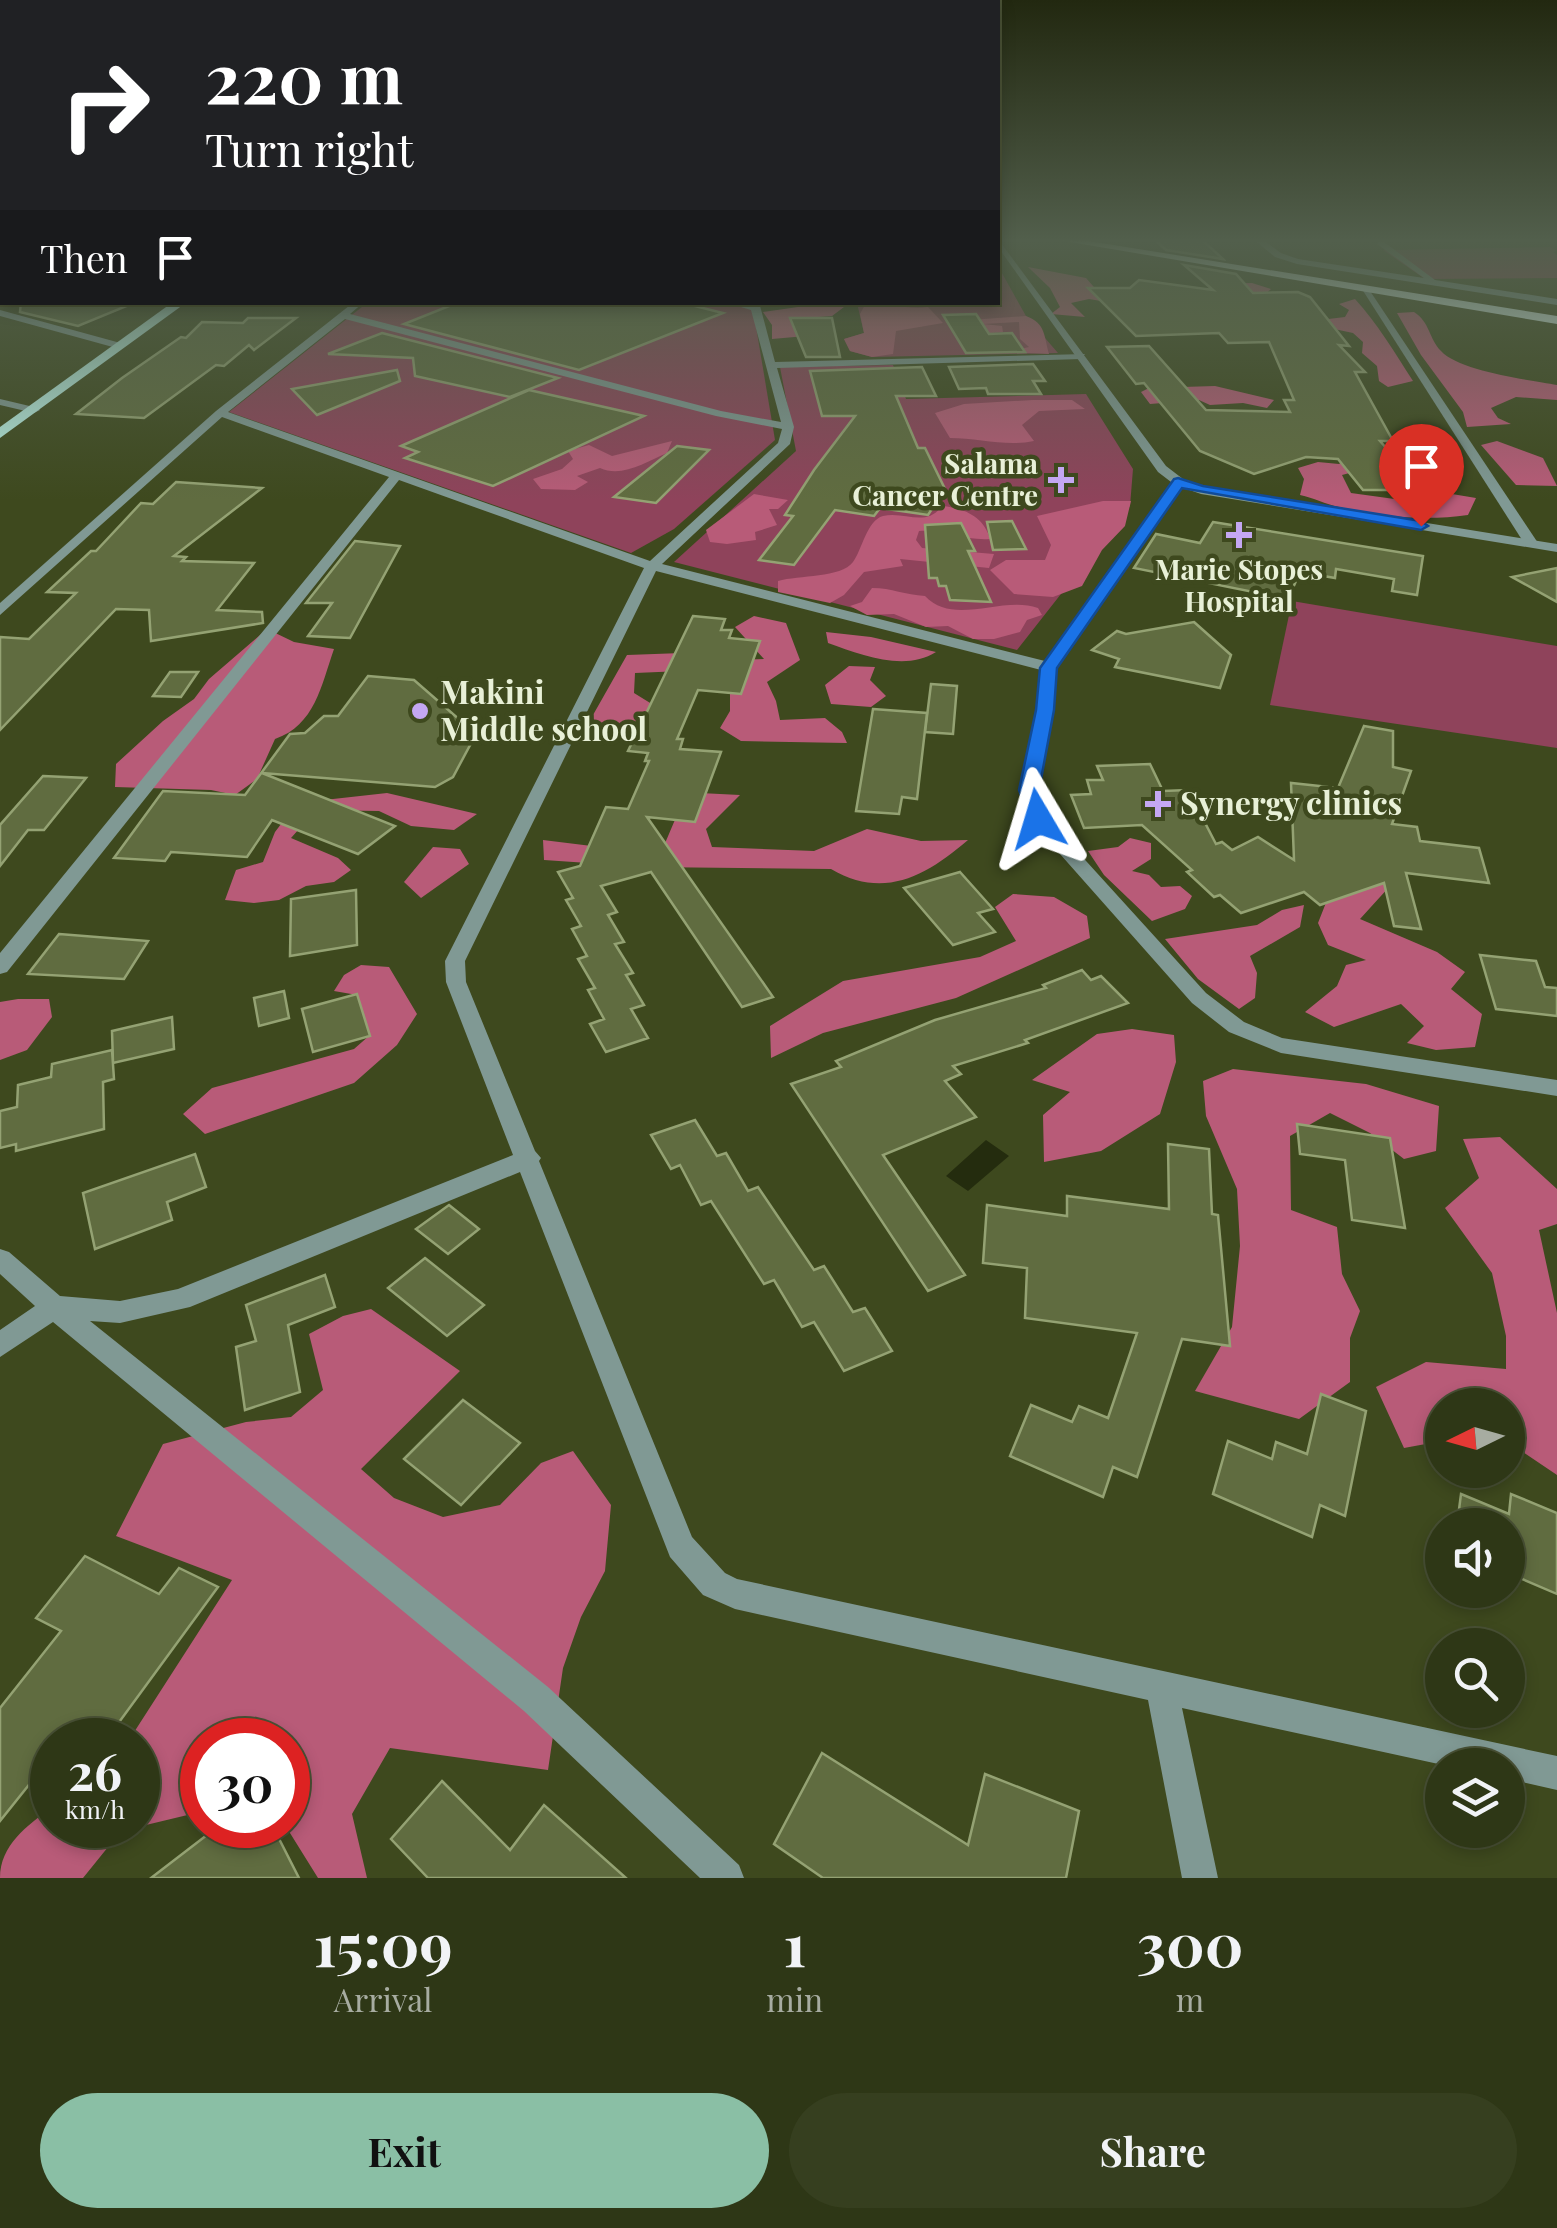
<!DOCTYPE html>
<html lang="en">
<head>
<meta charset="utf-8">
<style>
	body { margin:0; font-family:"Playfair Display",serif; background:#363f1f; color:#f1f3f6; height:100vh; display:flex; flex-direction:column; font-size:38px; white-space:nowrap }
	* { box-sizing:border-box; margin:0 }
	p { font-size:32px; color:#a7aca1 }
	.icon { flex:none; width:55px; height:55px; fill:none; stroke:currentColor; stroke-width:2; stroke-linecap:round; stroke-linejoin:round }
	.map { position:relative; height:1878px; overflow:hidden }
	.sheet { display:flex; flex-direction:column; background:#2e3716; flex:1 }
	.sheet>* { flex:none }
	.hud { position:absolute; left:0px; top:0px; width:1000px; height:305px; box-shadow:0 5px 15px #0003,0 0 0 2px #495135; background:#202124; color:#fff; overflow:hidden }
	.needle { width:65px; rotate:265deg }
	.controls { position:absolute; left:1425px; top:1388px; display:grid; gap:20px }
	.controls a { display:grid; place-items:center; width:100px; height:100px; border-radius:50%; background:#2e3716; box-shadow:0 5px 15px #0003,0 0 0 2px #495135; font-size:50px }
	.speed { position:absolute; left:30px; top:1718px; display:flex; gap:20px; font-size:50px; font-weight:700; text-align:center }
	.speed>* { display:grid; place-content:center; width:130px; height:130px; border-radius:50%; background:#2e3716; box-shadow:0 5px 15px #0003,0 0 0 2px #495135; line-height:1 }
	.speed small { font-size:25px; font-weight:400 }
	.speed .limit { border:15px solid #d22; background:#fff; color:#111 }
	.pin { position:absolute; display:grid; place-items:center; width:85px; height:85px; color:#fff; margin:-102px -42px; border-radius:50% 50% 50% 0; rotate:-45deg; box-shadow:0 0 10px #0007 }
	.pin .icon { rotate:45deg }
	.me { position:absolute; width:110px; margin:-55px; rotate:353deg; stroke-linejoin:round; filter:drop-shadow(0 0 8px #0008) }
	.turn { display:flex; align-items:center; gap:35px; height:210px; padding:0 40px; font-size:45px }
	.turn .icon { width:130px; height:130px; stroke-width:2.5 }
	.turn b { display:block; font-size:70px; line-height:85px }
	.then { display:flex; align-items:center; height:95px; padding:0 40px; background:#0003; gap:20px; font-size:38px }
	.eta { display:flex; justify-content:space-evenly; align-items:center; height:170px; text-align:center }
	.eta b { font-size:60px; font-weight:700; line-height:70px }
	.primary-button { display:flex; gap:20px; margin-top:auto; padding:20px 40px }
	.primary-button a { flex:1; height:115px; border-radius:60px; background:#8abfa5; color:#111; font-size:40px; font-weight:700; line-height:115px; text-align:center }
	.primary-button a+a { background:#363f1f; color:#f1f3f6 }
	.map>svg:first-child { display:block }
	.green { fill:#8f435b }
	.forest { fill:#b85b78 }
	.water { fill:#242c0e }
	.building { fill:#606c40; stroke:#94a273; stroke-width:2.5 }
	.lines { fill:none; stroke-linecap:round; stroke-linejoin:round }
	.minor { fill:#809994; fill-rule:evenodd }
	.tertiary { fill:#809994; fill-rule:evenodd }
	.primary { fill:#b8eee3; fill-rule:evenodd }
	.trunk { fill:#dcf6f1; fill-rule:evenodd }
	.route { fill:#1a73e8; stroke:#114b97; stroke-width:2.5 }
	.poi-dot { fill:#c4a7f2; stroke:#3e491e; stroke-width:4 }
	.labels { text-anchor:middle; stroke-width:9; stroke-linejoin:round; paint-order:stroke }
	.far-poi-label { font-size:28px; font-weight:bold; fill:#e8f0d7; stroke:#3e491e; text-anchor:end }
	.poi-label { font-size:32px; font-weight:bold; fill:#e8f0d7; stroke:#3e491e; text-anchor:start }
</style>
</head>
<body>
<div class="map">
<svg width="1557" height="1878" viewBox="0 0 1557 1878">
	<rect width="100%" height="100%" fill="#3e491e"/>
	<g class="green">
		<path d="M1550,247L1557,251L1553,252L1557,255V278L1425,279L1383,250Z"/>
		<path d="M998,266L1026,316L1058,353L872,357L850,351L844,339L864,333L857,303L998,302Z"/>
		<path d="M367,303H752L775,440L674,529L631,553L229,412Z"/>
		<path d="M893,365L906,399L1086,394L1133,469L1130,506L1017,650L674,562L796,451L780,367Z"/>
		<path d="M1292,601L1557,646V748L1270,705Z"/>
	</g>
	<g class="forest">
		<path d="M1028,267L1086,278L1107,302L1089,299L1071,303L1085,317L1051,314L1060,307L1050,288Z"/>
		<path d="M1252,283L1271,289L1263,296L1320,320L1345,317L1349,310L1339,304L1355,299C1377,323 1395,353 1413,381L1388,387L1379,381L1377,366L1362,353L1363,342L1353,333L1320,326L1219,284Z"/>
		<path d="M804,303H840L844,307L832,316L805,318V325L817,335L772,339V325L763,312L812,305Z"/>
		<path d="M866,303C889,302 905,310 928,307L943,323L896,331L893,354L872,357L850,351L844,339L864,333L860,314Z"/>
		<path d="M1414,312C1430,322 1429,339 1441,351C1459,371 1528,380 1557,385V400L1516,397L1491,408L1498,418L1511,424L1467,427L1463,412L1421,355L1397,313Z"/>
		<path d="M1026,316C1046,323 1044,337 1049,354L1007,352L1029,347L1020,339L1019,322L983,324L1002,326L1003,332L991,333L995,341L957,321Z"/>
		<path d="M1215,386L1274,400L1267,408L1243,403L1210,405L1199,400L1150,404L1141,392L1149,388Z"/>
		<path d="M1033,400H1072L1085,409L1039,411L1022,425L1034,441C1007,447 978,438 950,438L935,413L964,404Z"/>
		<path d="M672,441L667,453C646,462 622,478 600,468L577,476L588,482L575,490L541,489L533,479L562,469L573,459L568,451L589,445L612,456Z"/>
		<path d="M1497,441L1543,458L1557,486L1516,485L1481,445Z"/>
		<path d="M1406,448L1437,453L1461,472L1431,469L1405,459C1384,469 1365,468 1342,475L1351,493L1438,505L1440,492L1476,498L1468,515C1426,521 1380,517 1339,507C1325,504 1314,498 1300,495L1304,479L1298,468L1318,462L1339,464L1359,450Z"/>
		<path d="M754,494L788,500L778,509H769L777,525L755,532L756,540L727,544L710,542L706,530Z"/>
		<path d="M1103,501H1131L1125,526L1102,550L1082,586L1053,597L1014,594L990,570L1006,560H1045L1051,545L1037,516Z"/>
		<path d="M942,506C963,508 984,516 990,539C965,541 945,529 919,531L916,540L922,548L994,554L989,568L900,559L903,566L864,572L844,595L830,603L778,592V581C799,575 841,578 853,562C862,550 867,520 883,516C905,511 926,528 942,506Z"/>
		<path d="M872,588C892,588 905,595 925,596C954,627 1002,595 1038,608L1042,615L1027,620L1020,632L994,639H973L948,626L926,627L894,614L867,615L850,606L862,602Z"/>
		<path d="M754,616L786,623L800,660L767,682L776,701L780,720L825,718L842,732L847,743L741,741L720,728L730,711V690L682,671L635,673L634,693L668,714L625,733L595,734L593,715L627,655L682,653L737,660L764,659L735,627Z"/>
		<path d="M267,629L294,642L334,649C321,686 315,725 275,739L257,779L235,795L211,790L115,787L116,764L163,721L194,699L209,679Z"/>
		<path d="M826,632L871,637L936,652C905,672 861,655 828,643Z"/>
		<path d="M849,666L875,667L870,680L886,696L871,707L831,704L825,685Z"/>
		<path d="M387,793L477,814L454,830L411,826L379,811L316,810L291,838L338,858L351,870L334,882L306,886L279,900L254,903L225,900L236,870L263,862L275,832L297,803Z"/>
		<path d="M700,793L740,795L706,829L712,847L814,851L867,829L921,841L968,840C926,876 884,900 831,869L647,867L544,860L543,840L616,849L663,848L677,815Z"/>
		<path d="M1130,838L1151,843V859L1132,871L1149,875L1161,887L1180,886L1192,896L1185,909L1152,921L1104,875L1088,851L1118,847Z"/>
		<path d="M433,847L460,849L469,864L421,898L404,882Z"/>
		<path d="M1373,873L1390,886L1360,919L1437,952L1465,972L1451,989L1482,1014L1475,1047L1436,1050L1407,1043L1424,1026L1401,1004L1334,1027L1305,1012L1337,986L1346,965L1366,960L1328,945L1318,923L1331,890Z"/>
		<path d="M1013,894L1054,897L1087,916L1090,938L956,998L823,1033L771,1058L770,1026L843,981L980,957L1016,941L995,907Z"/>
		<path d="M1304,905L1300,927L1250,956L1257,973L1255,998L1239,1009L1198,979L1165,939L1257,925L1282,910Z"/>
		<path d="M361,965L389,967L417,1014L397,1045L354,1083L205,1134L183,1114L212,1088L354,1049L370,1035L357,995L334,991L344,975Z"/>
		<path d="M18,999H49L52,1017L27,1050L0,1060V1002Z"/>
		<path d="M1132,1029L1174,1035L1176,1062L1160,1114L1101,1151L1044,1162L1043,1115L1070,1092L1032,1080L1097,1034Z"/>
		<path d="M1233,1069L1366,1084L1439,1106L1436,1151L1404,1159L1370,1133L1330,1113L1290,1136L1291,1210L1337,1227L1342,1274L1360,1311L1350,1338V1382L1299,1419L1195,1391L1232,1327L1240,1246L1237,1189L1206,1116L1203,1081Z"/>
		<path d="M1500,1137L1557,1189V1224L1539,1230L1557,1313V1475L1508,1442V1405H1442V1441L1404,1448L1376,1387L1426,1362L1506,1369V1336L1492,1273L1445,1208L1479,1178L1463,1139Z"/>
		<path d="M371,1309L460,1371L361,1469L394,1498L443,1517L500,1505L541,1463L573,1451L611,1505L605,1571L581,1617L563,1668L548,1770L390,1748L352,1814L367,1878H318L285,1825L288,1740H202L200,1812L121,1831L83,1878H0C0,1845 27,1826 52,1807V1825H138V1740H129L232,1580L116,1536L163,1444L246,1422L291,1417L323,1390L309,1334L343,1316Z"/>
	</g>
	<path class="water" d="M986,1140L1009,1156L968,1191L946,1176Z"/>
	<g class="building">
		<path d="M1153,238H1200L1223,259L1166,250Z"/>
		<path d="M1184,265L1236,274L1253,293L1298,292L1310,297L1349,346L1339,345L1365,372H1355L1393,441H1380L1423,490H1363L1338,459L1306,457L1254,474L1200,451L1144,383L1136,384L1107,347L1149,346L1206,410L1290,412L1284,400H1294L1269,342L1228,343L1219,333L1136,336L1088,288H1130L1139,280L1213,290Z"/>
		<path d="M21,302H134V303L78,326L20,312Z"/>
		<path d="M459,302H679L723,313L579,370L404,324Z"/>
		<path d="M976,314L989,334L1012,333L1025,352L966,353L943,315Z"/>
		<path d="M248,318H296L254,350L249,345L224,366L216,365L144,418L76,414L122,378L181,337L186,338L202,322L243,323Z"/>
		<path d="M790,318H832L840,357H806Z"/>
		<path d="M382,333L558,378L510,397L415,376L413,358L328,354Z"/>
		<path d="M1033,364L1045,381H1033L1041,394H988L986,388L959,389L949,367Z"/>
		<path d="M922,367L936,396H896L918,448H925L945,489L928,515L880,508L874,516L835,510L794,565L759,560L793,516L785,515L814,470L855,416H822L810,371Z"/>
		<path d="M397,370L400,381L317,415L292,389Z"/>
		<path d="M529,390L644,416L493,486L405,458L418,452L401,446Z"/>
		<path d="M677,446L709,450L656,503L614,497Z"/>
		<path d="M176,482L262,488L174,556L186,557L182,561L254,563L217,610L262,612L263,623L151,641L149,610L116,609L0,730V637L29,639L76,593L47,592L91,551H96L141,503L153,504Z"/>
		<path d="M1012,521L1026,549L993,550L987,522Z"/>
		<path d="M1213,522L1423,556L1417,595L1392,591L1394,579L1336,569L1335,578L1300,572L1288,599L1134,568L1156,534L1200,543Z"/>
		<path d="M961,523L975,551H968L991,602L950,600L946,586H939L937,578H929L925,525Z"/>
		<path d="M355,541L400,546L350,638L308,636L332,603H306Z"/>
		<path d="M1557,568V602L1512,577Z"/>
		<path d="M693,616L725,619L721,630H732L729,638L760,641L741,694L698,690L677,739H683L680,749L721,752L695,822L647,817L773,997L742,1007L651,872L601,886L617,912L608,915L624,942L615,944L633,973L626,975L644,1005L631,1009L648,1038L606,1052L590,1024L604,1019L588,990L595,988L578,959L587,956L572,929L581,926L566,900L573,898L558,872L580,866L606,807L628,809L649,761H645L648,753L628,751Z"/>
		<path d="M1194,622L1231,655L1220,688L1115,667L1119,659L1092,650L1117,631L1126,634Z"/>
		<path d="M170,672H198L181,697L153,696Z"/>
		<path d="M368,676L414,680L476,734L453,777L435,787L262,773L395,826L358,854L272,820L247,857L171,852L165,861L114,858L163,791L245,795L290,734L305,733L324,716H338Z"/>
		<path d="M931,684L957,686L953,734L925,732Z"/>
		<path d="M873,709L927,713L917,799L902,797L899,814L856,811Z"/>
		<path d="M1364,726L1393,731V767L1411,771L1392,824L1417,827L1420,841L1479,848L1489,883L1406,873L1421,929L1394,926L1384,883L1320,905L1304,892L1241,913L1220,895L1214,897L1187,872L1192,870L1142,825L1084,828L1071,795L1091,794L1087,780H1103L1097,766L1150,764L1163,791L1188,790L1216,844L1222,842L1232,850L1258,837L1294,860L1291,783L1338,788Z"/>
		<path d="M43,776L86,778L44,830H28L0,866V825Z"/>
		<path d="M960,872L993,909L978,913L995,932L953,945L904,888Z"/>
		<path d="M356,890L357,945L290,956L291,899Z"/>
		<path d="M59,934L148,941L124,979L28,974Z"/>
		<path d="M1480,955L1536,961L1545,987L1557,988V1016L1496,1009Z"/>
		<path d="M1082,970L1091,980L1101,976L1128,1003L1025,1040L1028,1043L953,1066L961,1074L945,1081L976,1117L883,1155L965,1275L928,1291L791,1084L841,1067L836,1061L935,1020L1046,988L1043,985Z"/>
		<path d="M284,991L289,1018L259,1026L254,998Z"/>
		<path d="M357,994L370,1036L313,1052L302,1009Z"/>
		<path d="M172,1017L174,1049L113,1063L112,1031Z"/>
		<path d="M112,1050L114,1079L103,1082L104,1129L16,1151V1144L0,1148V1111L17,1107L18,1085L51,1077L52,1064Z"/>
		<path d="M695,1120L717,1156L726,1153L748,1191L758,1187L814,1270L824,1266L853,1312L865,1308L892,1351L844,1371L814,1322L802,1327L774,1280L764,1284L711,1201L701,1205L680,1165L671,1169L651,1135Z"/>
		<path d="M1297,1124L1390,1138L1405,1228L1352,1220L1345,1160L1300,1154Z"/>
		<path d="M1168,1144L1209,1149L1212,1214L1218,1215L1230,1346L1182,1339L1137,1477L1113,1467L1103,1497L1010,1456L1031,1405L1072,1422L1079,1406L1108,1418L1137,1333L1025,1318L1027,1268L983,1263L987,1205L1067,1216V1196L1169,1209Z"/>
		<path d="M195,1154L206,1187L167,1202L172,1220L95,1249L83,1193Z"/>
		<path d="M449,1205L479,1229L448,1254L416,1229Z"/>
		<path d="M425,1258L484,1305L447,1336L388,1288Z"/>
		<path d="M325,1275L335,1307L288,1325L300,1392L245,1410L236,1347L256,1341L246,1305Z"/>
		<path d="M1321,1394L1366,1411L1345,1516L1320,1505L1312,1537L1213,1494L1228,1441L1272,1459L1276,1442L1307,1454Z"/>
		<path d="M463,1400L520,1443L461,1505L404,1459Z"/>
		<path d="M1461,1494L1509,1514L1511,1494L1557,1513V1594L1508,1573V1525H1457Z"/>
		<path d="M85,1556L159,1594L179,1568L218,1587L106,1740H52V1756L0,1821V1708L61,1631L36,1618Z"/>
		<path d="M822,1753L968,1845L985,1774L1079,1811L1066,1878H823L774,1844Z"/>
		<path d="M442,1781L510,1850L544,1805L626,1878H428L391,1839Z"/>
		<path d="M220,1825H272L299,1878H151Z"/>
	</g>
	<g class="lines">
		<g class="minor">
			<path d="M1253,239H1262L1281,253L1298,259L1424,278L1377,244L1380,239L1435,280L1557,299V305L1297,264L1275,257Z"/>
			<path d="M1360,286L1368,288L1538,543L1536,546L1524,543Z"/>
			<path d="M354,302H364L350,314L721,411L781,422L751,310L724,302H759L775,362L1085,354L1081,359L777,368L794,427L790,444L662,564L1045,661L1175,479H1183L1185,482L1057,667L1053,711L1038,790L1047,818L1206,993L1244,1022L1282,1038L1557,1080V1096L1281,1053L1229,1032L1192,1003L1029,819L1020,790L1037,711L1041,670L656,571L465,961L466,982L535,1151L541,1158L539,1161L692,1537L725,1573L737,1579L1557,1756V1790L1508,1779V1765H1443L1182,1708L1218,1878H1182L1148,1700L735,1609L703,1595L670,1557L520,1172L190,1307L120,1323L90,1321L548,1687L739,1865L744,1878H700L524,1711L53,1322L0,1357V1330L35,1306L0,1274V1249L9,1252L60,1296L120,1301L178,1289L513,1155L446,982L445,961L644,568L399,480L7,972L0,974V953L389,477L222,417L0,615V603L216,411ZM345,319L716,416L782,429L778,443L650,561L228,412Z"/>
			<path d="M0,310L124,344L125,346L120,349L0,316Z"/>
			<path d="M0,399L38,408L40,410L34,413L0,405Z"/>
		</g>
		<path class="tertiary" d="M998,239L1166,466L1183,479L1204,487L1557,544V552L1201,494L1175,485L1158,472L998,247Z"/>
		<path class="primary" d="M173,302H187L0,438V427Z"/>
		<path class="trunk" d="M1052,239H1076L1557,316V324Z"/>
	</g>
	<linearGradient id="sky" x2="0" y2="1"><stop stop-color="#222810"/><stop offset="0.48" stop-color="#525f4c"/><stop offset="1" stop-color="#525f4c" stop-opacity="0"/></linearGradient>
	<rect width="1557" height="501" fill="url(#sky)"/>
	<path class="route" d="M1178,478L1203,486L1421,521L1428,526L1421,530L1182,488L1057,668L1054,710L1039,790L1048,819L1038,825L1031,824L1019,790L1036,710L1040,668L1174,479Z"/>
	<g class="poi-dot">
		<path d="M1056 465h10v10h10v10h-10v10h-10v-10h-10v-10h10z"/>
		<path d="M1234 520h10v10h10v10h-10v10h-10v-10h-10v-10h10z"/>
		<circle cx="420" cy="711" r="10"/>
		<path d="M1153 789h10v10h10v10h-10v10h-10v-10h-10v-10h10z"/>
	</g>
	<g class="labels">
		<g class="far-poi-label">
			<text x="1038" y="474">Salama<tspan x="1038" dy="32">Cancer Centre</tspan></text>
			<text x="1239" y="580" text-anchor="middle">Marie Stopes<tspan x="1239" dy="32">Hospital</tspan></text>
		</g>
		<g class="poi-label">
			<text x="440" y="704">Makini<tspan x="440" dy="37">Middle school</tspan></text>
			<text x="1180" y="815">Synergy clinics</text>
		</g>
	</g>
</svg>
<div class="controls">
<a><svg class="needle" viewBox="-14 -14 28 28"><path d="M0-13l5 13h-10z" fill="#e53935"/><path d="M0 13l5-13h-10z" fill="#a7aca1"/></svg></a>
<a><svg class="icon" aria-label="sound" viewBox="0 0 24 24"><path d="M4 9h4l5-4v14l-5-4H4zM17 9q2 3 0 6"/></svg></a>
<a><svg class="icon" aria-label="search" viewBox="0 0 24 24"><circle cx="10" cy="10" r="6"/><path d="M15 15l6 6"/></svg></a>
<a><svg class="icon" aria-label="layers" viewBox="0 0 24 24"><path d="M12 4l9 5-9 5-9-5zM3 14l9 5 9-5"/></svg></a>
</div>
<div class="speed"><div>26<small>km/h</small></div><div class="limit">30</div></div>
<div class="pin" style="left:1421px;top:526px;background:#d93025"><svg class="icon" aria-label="arrive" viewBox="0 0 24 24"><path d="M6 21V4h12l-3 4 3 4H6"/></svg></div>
<svg class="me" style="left:1038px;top:819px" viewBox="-20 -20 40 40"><path d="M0-17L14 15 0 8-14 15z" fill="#1a73e8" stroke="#fff" stroke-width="4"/></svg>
<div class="hud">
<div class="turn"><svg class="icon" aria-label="right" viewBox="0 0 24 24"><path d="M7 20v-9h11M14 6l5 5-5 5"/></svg><div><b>220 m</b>Turn right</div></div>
<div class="then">Then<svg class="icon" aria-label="arrive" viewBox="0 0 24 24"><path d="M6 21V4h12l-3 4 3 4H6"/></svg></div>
</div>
</div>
<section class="sheet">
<div class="eta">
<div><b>15:09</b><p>Arrival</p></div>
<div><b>1</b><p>min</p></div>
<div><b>300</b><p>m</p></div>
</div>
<div class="primary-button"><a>Exit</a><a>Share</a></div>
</section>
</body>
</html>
